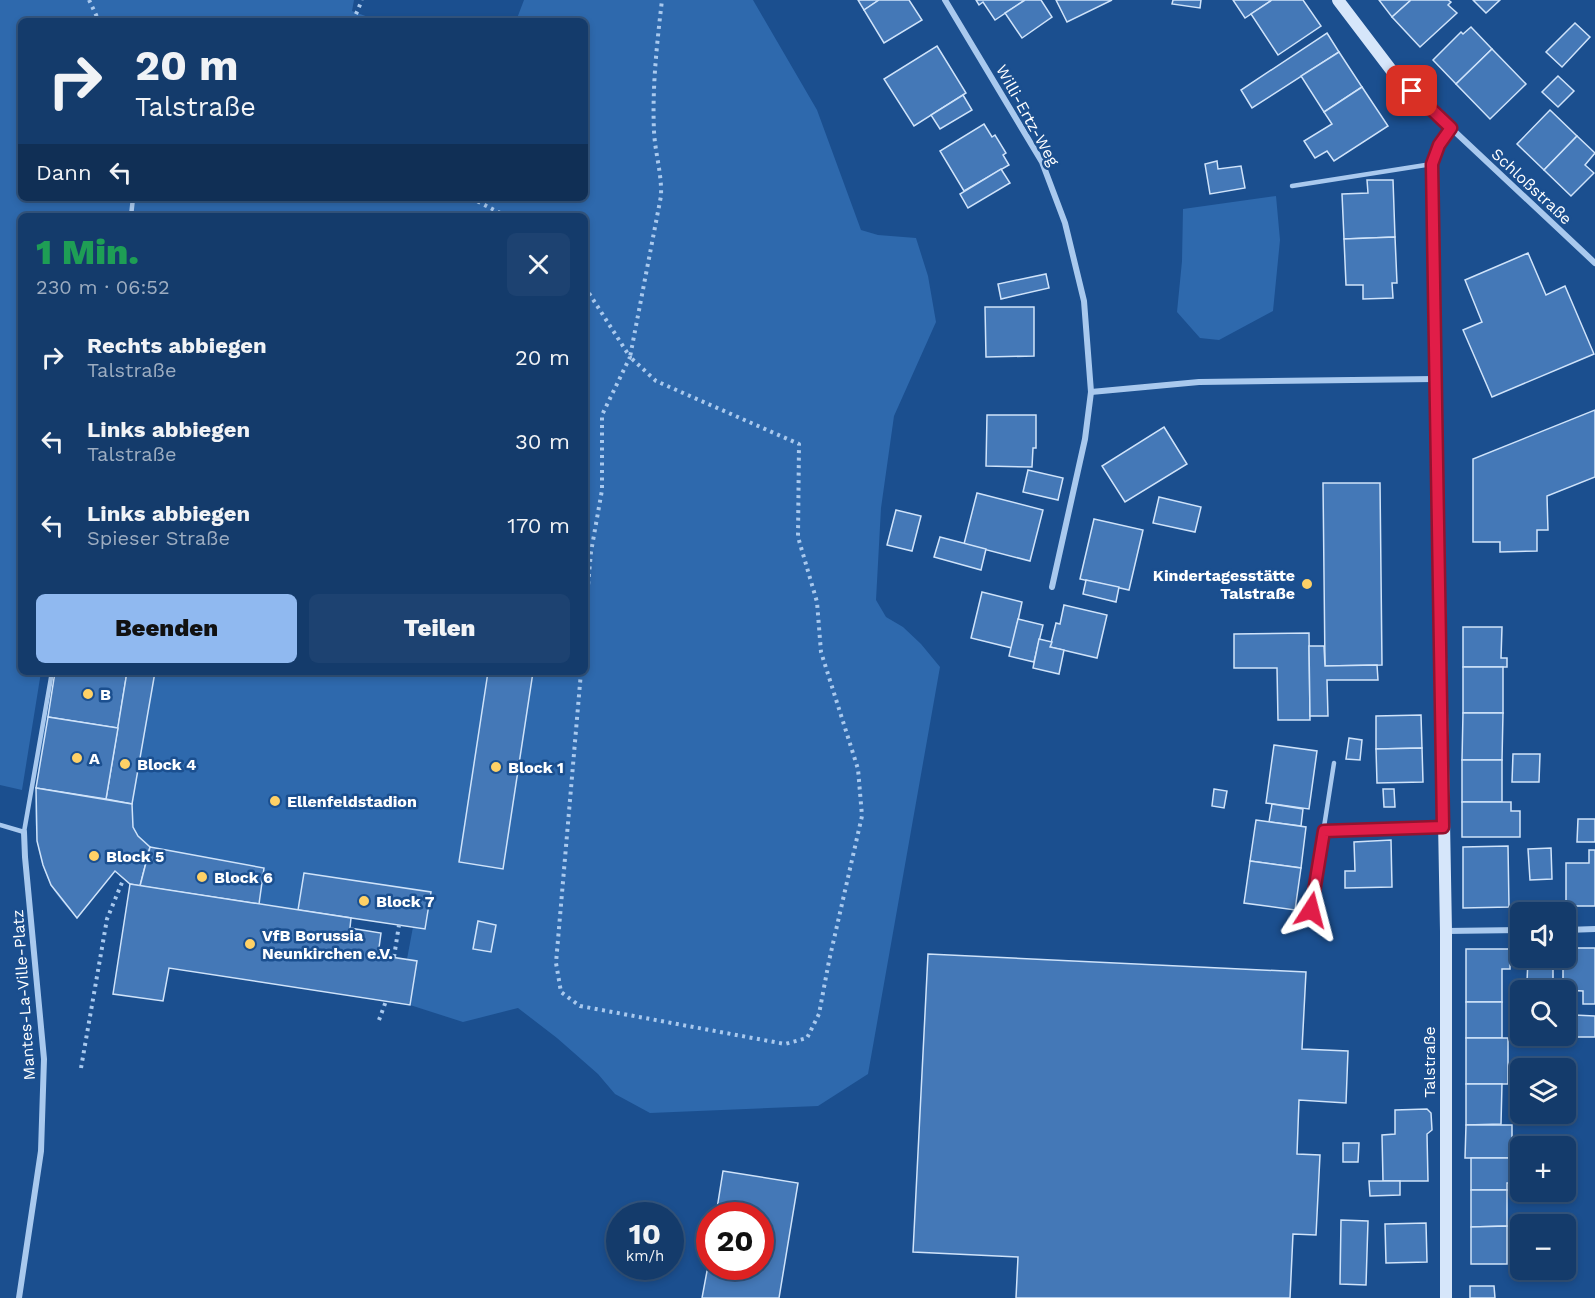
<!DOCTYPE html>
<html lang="de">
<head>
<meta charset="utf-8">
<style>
	body { margin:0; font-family:"Work Sans",sans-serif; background:#1d4271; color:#f1f3f6; height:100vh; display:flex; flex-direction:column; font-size:22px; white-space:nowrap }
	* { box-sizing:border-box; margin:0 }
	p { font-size:20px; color:#9dadc1 }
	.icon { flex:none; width:33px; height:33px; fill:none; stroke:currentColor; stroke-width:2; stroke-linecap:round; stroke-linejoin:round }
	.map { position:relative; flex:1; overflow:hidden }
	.details { position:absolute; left:18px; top:213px; width:570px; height:462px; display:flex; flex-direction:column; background:#143b6b; border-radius:9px; box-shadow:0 3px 9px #0003,0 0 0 2px #33557e }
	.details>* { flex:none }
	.guide { position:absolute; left:18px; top:18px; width:570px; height:183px; border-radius:9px; box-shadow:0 3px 9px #0003,0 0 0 2px #33557e; background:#143b6b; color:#f1f3f6; overflow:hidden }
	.buttons { position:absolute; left:1510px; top:902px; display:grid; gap:12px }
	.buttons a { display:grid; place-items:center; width:66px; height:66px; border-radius:9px; background:#143b6b; box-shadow:0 3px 9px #0003,0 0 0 2px #33557e; font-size:30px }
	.speed { position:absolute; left:606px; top:1202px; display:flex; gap:12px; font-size:30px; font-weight:700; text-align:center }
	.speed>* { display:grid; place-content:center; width:78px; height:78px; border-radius:50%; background:#143b6b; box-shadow:0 3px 9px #0003,0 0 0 2px #33557e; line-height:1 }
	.speed small { font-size:15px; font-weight:400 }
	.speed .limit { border:9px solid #d22; background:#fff; color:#111 }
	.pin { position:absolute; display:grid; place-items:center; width:51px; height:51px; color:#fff; margin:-26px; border-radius:12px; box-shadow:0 3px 9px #0006 }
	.me { position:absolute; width:66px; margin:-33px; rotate:9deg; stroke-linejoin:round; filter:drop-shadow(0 0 4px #0008) }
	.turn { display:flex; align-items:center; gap:21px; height:126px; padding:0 18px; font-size:27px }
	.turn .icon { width:78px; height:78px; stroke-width:2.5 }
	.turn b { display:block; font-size:42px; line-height:51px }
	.then { display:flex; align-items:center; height:57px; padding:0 18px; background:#0003; gap:12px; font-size:22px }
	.round { display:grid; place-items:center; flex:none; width:63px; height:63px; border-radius:9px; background:#1d4271 }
	.head { display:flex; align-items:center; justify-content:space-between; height:102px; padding:0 18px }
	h1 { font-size:36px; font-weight:800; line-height:45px; color:#1e9e55 }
	.primary-button { display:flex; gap:12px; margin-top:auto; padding:12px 18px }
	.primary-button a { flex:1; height:69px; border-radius:9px; background:#90b9f0; color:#111; font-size:24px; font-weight:800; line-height:69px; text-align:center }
	.primary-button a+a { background:#1d4271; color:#f1f3f6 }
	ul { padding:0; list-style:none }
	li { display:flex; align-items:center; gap:18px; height:84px; padding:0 18px }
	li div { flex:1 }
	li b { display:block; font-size:22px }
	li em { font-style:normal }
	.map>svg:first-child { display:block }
	.green { fill:#2e69ad }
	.building { fill:#4478b7; stroke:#cfe3fa; stroke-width:1.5 }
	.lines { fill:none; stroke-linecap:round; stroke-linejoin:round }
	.path { stroke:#a9c9ee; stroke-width:4; stroke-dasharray:3 4.5; stroke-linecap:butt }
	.lane { stroke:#a9c9ee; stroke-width:4.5 }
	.street { stroke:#a9c9ee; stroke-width:6 }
	.secondary { stroke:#d6e6fa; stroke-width:12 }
	.route-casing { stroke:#92132f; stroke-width:15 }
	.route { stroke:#e11d48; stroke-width:10 }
	.poi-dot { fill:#ffd166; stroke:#1b4f8f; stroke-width:2 }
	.labels { text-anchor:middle; stroke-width:5; stroke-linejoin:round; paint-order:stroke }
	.street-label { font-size:16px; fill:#fff; stroke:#1b4f8f }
	.poi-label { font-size:16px; font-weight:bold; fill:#fff; stroke:#1b4f8f; text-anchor:start }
</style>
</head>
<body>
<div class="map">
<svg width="1595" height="1298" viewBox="0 0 1595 1298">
	<rect width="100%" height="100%" fill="#1b4f8f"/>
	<g class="green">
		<path d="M0,0H354L352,11L379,21H21V198H585V21H516L524,0H753L817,110L861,230L878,235L916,238L928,276L936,322L894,416L881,508L876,600L886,617L903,627L921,644L940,667L868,1074L818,1106L650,1113L615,1094L598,1074L557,1038L518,1008L463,1022L410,1005L417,962L407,959L413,927L130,884L115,871L77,918C67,907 57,897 51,885C18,824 45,736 55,672H585V216H21V672H41L22,790L0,785Z"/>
		<path d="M1276,196L1280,240L1273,311L1219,340L1200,338L1177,312L1182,261L1183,209Z"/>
	</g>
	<g class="building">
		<path d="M858,0H879L864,10Z"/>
		<path d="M879,0H909L922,20L884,43L864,10Z"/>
		<path d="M976,0H1025L995,20L983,2L979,5Z"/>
		<path d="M1025,0H1041L1052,17L1022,38L1005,13Z"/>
		<path d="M1056,0H1112L1067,22Z"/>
		<path d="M1173,0H1201L1200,8L1172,4Z"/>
		<path d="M1233,0H1272L1245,18Z"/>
		<path d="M1272,0H1303L1321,26L1278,55L1251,14Z"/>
		<path d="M1379,0H1411L1392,17Z"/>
		<path d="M1411,0H1448L1451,2L1448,5L1457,13L1420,47L1392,17Z"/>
		<path d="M1473,0H1500L1486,13Z"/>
		<path d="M1575,23L1590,37L1562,67L1546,52Z"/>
		<path d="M1471,27L1492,49L1456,84L1433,60L1461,32L1463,34Z"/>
		<path d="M1327,33L1339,52L1252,108L1241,90Z"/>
		<path d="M937,46L966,93L914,126L884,79Z"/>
		<path d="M1492,49L1526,84L1490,119L1456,84Z"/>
		<path d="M1339,52L1362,87L1324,112L1301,76Z"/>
		<path d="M1558,76L1574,91L1558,107L1542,92Z"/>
		<path d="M1362,87L1388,126L1334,161L1327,151L1315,158L1304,141L1332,124L1324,112Z"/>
		<path d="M963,95L972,110L940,129L931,115Z"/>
		<path d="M1550,110L1577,136L1544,170L1517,144Z"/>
		<path d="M984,124L992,137L995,135L1006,153L1003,155L1009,165L964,191L940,151Z"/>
		<path d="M1577,136L1595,153L1585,165L1594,173L1571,196L1544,170Z"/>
		<path d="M1217,161L1218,169L1241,166L1245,188L1210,194L1205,164Z"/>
		<path d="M1001,169L1010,183L968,208L960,194Z"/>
		<path d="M1367,180H1393L1395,237L1344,239L1342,194L1368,193Z"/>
		<path d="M1395,237L1397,283H1392L1393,298L1363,299V285H1346L1344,239Z"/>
		<path d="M1528,253L1546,295L1565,286L1594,354L1492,397L1463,330L1482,322L1465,280Z"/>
		<path d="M1046,274L1049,288L1001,299L998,284Z"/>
		<path d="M985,307H1034V356L986,357Z"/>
		<path d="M1595,410V477L1547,496L1548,530H1537V551L1500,552V542H1473V459Z"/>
		<path d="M987,415H1036V448H1033L1032,467L986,466Z"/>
		<path d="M1164,427L1187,464L1125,502L1102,466Z"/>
		<path d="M1028,470L1063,478L1058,500L1023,492Z"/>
		<path d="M1323,483H1380L1382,665L1325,666Z"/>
		<path d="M977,493L1043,510L1030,561L964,544Z"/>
		<path d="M1159,497L1201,507L1195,532L1153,523Z"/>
		<path d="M896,510L921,516L912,551L887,545Z"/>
		<path d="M1094,519L1143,530L1129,590L1080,579Z"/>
		<path d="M940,537L986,549L981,570L934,557Z"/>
		<path d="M1086,580L1119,587L1116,602L1083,594Z"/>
		<path d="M982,592L1022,602L1012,648L971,638Z"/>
		<path d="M1064,605L1107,615L1097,658L1050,647L1056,623L1060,624Z"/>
		<path d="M1018,619L1043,625L1034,662L1009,656Z"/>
		<path d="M1463,627H1502L1501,658H1507V667H1463Z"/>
		<path d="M1309,633L1310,720H1278L1277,668H1234V634Z"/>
		<path d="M1039,639L1052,642L1050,647L1064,650L1059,674L1033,668Z"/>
		<path d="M1309,646H1324L1325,666L1377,665L1378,680H1327L1328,716H1310Z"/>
		<rect x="1463" y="667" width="40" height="46"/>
		<path d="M55,672H127L118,728L48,717Z"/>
		<path d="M127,672H155L132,804L106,799Z"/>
		<path d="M488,672H533L503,869L459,862Z"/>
		<path d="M1463,713H1503L1502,760H1462Z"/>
		<path d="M1421,715L1422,748L1376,749V716Z"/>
		<path d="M48,717L118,728L106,799L36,788Z"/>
		<path d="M1349,738L1362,740L1360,760L1346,759Z"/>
		<path d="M1274,745L1317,751L1309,809L1266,803Z"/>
		<path d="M1422,748L1423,782L1377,783L1376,749Z"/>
		<path d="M1513,754H1540L1539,782H1512Z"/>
		<rect x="1462" y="760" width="40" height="42"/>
		<path d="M36,788L132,804L133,827L138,836L150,847L140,886L130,884L115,871L77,918L51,885L43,865L37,841Z"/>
		<path d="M1214,789L1227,791L1224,808L1212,806Z"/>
		<path d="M1383,789H1394L1395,807H1384Z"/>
		<path d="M1462,802H1511V811H1520V837H1462Z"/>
		<path d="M1272,804L1303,809L1301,826L1269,822Z"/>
		<path d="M1578,819H1595V842H1577Z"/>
		<path d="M1256,820L1306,827L1301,868L1250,861Z"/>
		<path d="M1391,840L1392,887L1345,888V871H1355L1354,842Z"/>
		<path d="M1508,846L1509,907L1463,908V847Z"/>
		<path d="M150,847L264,868L259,904L140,886Z"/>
		<path d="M1551,848L1552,879L1530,880L1528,849Z"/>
		<path d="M1589,850H1595V906H1566V863H1589Z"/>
		<path d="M1250,861L1301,868L1295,910L1244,903Z"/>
		<path d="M304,873L431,892L425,929L298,910Z"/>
		<path d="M130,884L351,918L350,928L381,933L378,955L417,961L410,1005L169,968L163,1001L113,994Z"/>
		<path d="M478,921L496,925L491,952L473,949Z"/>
		<path d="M1566,948H1595V1004H1583V991L1563,990V957H1566Z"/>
		<path d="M1466,949H1510V969H1502V1002H1466Z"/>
		<path d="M928,954L1306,972L1302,1049L1348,1051L1346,1103L1299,1100L1297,1154L1320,1155L1316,1235L1293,1234L1290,1298H1016L1018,1257L913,1252Z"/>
		<path d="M1528,959H1553V983L1527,982Z"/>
		<rect x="1466" y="1002" width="36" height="36"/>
		<path d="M1574,1015L1595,1016V1037H1573Z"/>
		<rect x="1466" y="1038" width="42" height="46"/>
		<path d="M1535,1059H1551V1068H1536Z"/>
		<path d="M1466,1084H1502L1501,1124L1466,1125Z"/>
		<path d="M1519,1106H1521V1113H1533V1122L1520,1123Z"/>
		<path d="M1427,1109L1431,1113L1432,1130L1427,1134L1428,1181H1383L1382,1135L1395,1134V1110Z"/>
		<path d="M1466,1125H1512V1158H1465Z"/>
		<path d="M1343,1143H1359L1358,1162H1343Z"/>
		<path d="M1471,1158H1521V1183H1507V1190H1471Z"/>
		<path d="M723,1171L798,1183L779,1298H702L710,1255V1266H760V1215H716Z"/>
		<path d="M1369,1181H1400V1195L1370,1196Z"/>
		<path d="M1471,1190H1507V1226L1471,1227Z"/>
		<path d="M1341,1220L1368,1221L1366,1285L1340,1284Z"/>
		<path d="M1426,1223L1427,1262L1386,1263L1385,1224Z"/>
		<path d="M1507,1226V1264H1471V1227Z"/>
		<path d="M1470,1286H1494L1495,1298H1470Z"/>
	</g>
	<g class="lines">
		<g class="path">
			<path d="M89,0L99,21"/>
			<path d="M353,21L362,0"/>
			<path d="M471,198L506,216"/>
			<path d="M585,287L630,357L602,415V490L591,552L585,620"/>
			<path d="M581,672L556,963L561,992L580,1006L785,1044L807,1038L819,1014L829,961L862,816L858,769L821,652L817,602L798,537L799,444L656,381L630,357L661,196C662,174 655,153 654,131C652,88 657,43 662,0"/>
			<path d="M394,957L399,925"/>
			<path d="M379,1020L386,1001"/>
			<path d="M81,1068L107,919L123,880"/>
		</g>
		<g class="lane">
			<path d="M1292,186L1432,164"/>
			<path d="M131,216L133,198"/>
			<path d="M0,825L24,832L52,672"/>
			<path d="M1324,831L1443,827"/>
			<path d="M1311,910L1334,763"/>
		</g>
		<g class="street">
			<path d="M945,0L1042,162L1065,223L1084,301L1091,392L1085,439L1052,587"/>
			<path d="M1451,128L1595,263"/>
			<path d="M1091,392L1199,382L1435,379"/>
			<path d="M1566,930L1595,929"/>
			<path d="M1446,931L1521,930"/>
			<path d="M19,1298L41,1151L44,1059L25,857L24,832"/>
		</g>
		<path class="secondary" d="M1338,0L1398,79L1451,128L1439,145L1432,164L1446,931V1298"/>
	</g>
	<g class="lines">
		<g class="route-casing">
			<path id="route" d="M1311,910L1324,831L1443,827L1432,164L1439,145L1451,128L1412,91"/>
		</g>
		<use href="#route" class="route"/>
	</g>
	<g class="poi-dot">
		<circle cx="1307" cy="584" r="6"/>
		<circle cx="88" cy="694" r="6"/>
		<circle cx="77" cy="758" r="6"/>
		<circle cx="125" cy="764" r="6"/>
		<circle cx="496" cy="767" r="6"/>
		<circle cx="275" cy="801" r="6"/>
		<circle cx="94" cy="856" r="6"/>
		<circle cx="202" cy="877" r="6"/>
		<circle cx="364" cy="901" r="6"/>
		<circle cx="250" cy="944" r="6"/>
	</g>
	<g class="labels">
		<g class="street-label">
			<text transform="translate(1028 115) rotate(61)" y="6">Willi-Ertz-Weg</text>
			<text transform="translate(1532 186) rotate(43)" y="6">Schloßstraße</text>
			<text transform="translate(23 995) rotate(-94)" y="6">Mantes-La-Ville-Platz</text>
			<text transform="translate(1429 1062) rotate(-90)" y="6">Talstraße</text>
		</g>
		<g class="poi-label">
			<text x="1295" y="581" text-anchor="end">Kindertagesstätte<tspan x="1295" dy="18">Talstraße</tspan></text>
			<text x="100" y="700">B</text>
			<text x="89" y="764">A</text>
			<text x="137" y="770">Block 4</text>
			<text x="508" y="773">Block 1</text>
			<text x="287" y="807">Ellenfeldstadion</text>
			<text x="106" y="862">Block 5</text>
			<text x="214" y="883">Block 6</text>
			<text x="376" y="907">Block 7</text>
			<text x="262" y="941">VfB Borussia<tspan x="262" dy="18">Neunkirchen e.V.</tspan></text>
		</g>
	</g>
</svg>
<div class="buttons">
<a><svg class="icon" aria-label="sound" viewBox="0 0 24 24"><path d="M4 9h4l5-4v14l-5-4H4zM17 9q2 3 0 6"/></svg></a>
<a><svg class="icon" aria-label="search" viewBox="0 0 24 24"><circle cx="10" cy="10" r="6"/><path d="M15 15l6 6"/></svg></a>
<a><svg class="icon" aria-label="layers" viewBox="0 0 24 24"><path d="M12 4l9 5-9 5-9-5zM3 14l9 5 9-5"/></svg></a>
<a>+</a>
<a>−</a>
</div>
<div class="speed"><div>10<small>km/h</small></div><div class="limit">20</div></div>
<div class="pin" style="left:1412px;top:91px;background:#d93025"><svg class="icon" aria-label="arrive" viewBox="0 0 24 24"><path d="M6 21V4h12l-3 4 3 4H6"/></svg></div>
<svg class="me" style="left:1311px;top:910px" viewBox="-20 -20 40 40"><path d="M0-17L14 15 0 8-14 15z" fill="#e11d48" stroke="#fff" stroke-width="4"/></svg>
<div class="guide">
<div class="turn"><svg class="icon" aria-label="right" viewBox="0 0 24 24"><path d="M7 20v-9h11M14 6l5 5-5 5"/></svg><div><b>20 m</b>Talstraße</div></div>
<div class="then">Dann<svg class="icon" aria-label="left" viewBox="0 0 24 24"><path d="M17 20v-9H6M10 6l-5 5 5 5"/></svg></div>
</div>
<section class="details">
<div class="head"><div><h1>1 Min.</h1><p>230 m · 06:52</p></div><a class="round"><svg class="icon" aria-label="close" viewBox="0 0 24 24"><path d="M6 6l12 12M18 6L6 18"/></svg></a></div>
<ul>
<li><svg class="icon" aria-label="right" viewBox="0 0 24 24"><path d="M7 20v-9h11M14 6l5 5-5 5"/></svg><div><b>Rechts abbiegen</b><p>Talstraße</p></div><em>20 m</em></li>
<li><svg class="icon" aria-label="left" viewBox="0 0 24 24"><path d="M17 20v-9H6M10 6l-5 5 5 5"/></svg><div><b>Links abbiegen</b><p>Talstraße</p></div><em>30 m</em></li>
<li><svg class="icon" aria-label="left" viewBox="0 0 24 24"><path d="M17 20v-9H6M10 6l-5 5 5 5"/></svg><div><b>Links abbiegen</b><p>Spieser Straße</p></div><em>170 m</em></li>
</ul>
<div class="primary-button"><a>Beenden</a><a>Teilen</a></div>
</section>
</div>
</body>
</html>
